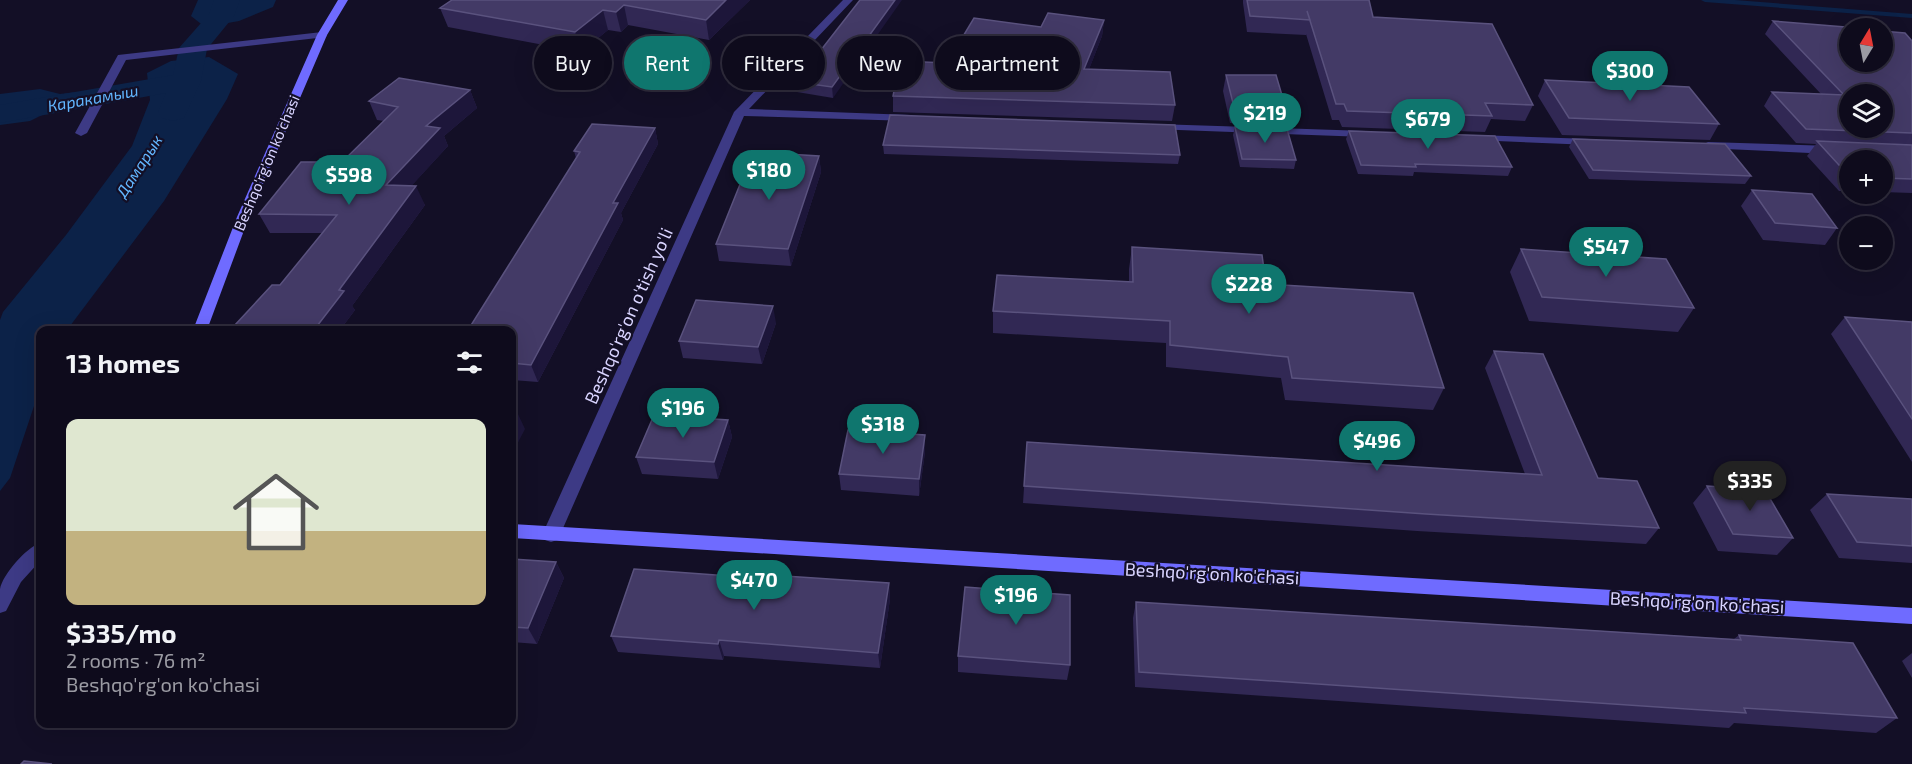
<!DOCTYPE html>
<meta charset="utf-8">
<style>
body{margin:0;font-family:"Exo 2",sans-serif;background:#1c1929;color:#f1f3f6;height:100vh;display:flex;flex-direction:column;font-size:22px;white-space:nowrap}
*{box-sizing:border-box;margin:0}
p{font-size:20px;color:#9b9ba3}
.icon{flex:none;width:33px;height:33px;fill:none;stroke:currentColor;stroke-width:2;stroke-linecap:round;stroke-linejoin:round}
.map{position:relative;flex:1;overflow:hidden}
.sheet{position:absolute;left:36px;top:326px;width:480px;height:402px;display:flex;flex-direction:column;background:#0e0b1c;border-radius:12px;box-shadow:0 6px 24px #0002,0 0 0 2px #2e2b3b}
.sheet>*{flex:none}
.banner{position:absolute;left:534px;top:36px;width:570px;height:54px;display:flex;gap:12px}
.needle{width:39px;rotate:10deg}
.fabs{position:absolute;left:1839px;top:18px;display:grid;gap:12px}
.fabs a{display:grid;place-items:center;width:54px;height:54px;border-radius:50%;background:#0e0b1c;box-shadow:0 6px 24px #0002,0 0 0 2px #2e2b3b;font-size:30px}
.price{position:absolute;translate:-50% -51px;padding:0 14px;border-radius:21px;background:#0f766e;color:#fff;font-size:20px;line-height:39px;filter:drop-shadow(0 2px 3px #0008)}
.price::after{content:'';position:absolute;left:50%;top:36px;width:18px;height:14px;margin-left:-9px;background:inherit;clip-path:polygon(0 0,100% 0,50% 100%)}
.price.active{background:#222;color:#fff}
ul{padding:0;list-style:none}
li{display:grid;align-content:center;gap:12px;height:318px;padding:0 30px}
li+li{border-top:2px solid #2e2b3b}
li span{display:grid;place-items:center;height:186px;border-radius:12px;color:#555}
li>.icon{margin-inline-start:auto}
span .icon{width:108px;height:108px;fill:#fffc;stroke-width:1}
li b{font-size:26px}
h2{display:flex;justify-content:space-between;align-items:center;height:72px;padding:0 30px;font-size:26px}
.chip{padding:0 21px;border-radius:27px;background:#0e0b1c;box-shadow:0 6px 24px #0002,0 0 0 2px #2e2b3b;font-size:21px;line-height:54px}
.chip.active{background:#0f766e;color:#fff}
.map>svg:first-child{display:block}
.water{fill:#0c2248}
.lines{fill:none;stroke-linecap:round;stroke-linejoin:round}
.stream{fill:#0c2248;fill-rule:evenodd}
.canal{fill:#0c2248;fill-rule:evenodd}
.minor{fill:#3d3a85;fill-rule:evenodd}
.secondary{fill:#6f6bff;fill-rule:evenodd}
.wall{fill:#312854}
.shaded-wall{fill:#1d163a}
.building{fill:#433a66;stroke:#5a527e;stroke-width:1.5;fill-rule:evenodd}
.labels{text-anchor:middle;stroke-width:4.5;stroke-linejoin:round;paint-order:stroke}
.far-street-label{font-size:15px;fill:#d9d4ff;stroke:#130f26}
.far-water-label{font-size:16px;font-style:italic;fill:#62b6ff;stroke:#130f26}
.street-label{font-size:18px;fill:#d9d4ff;stroke:#130f26}
</style>
<div class="map">
<svg width="1912" height="764" viewBox="0 0 1912 764">
<rect width="100%" height="100%" fill="#130f26"/>
<!-- water -->
<path class="water" d="M198,0H276L273,7L239,21L205,27L191,16Z
M209,57L238,74L227,99L164,201L67,330H40V388L10,478L0,491V320L3,312L66,235L132,146L150,100L147,73L171,61Z
M40,89L60,94L76,92L60,111L48,112L30,121L0,125V94Z"/>
<g class="lines">
<!-- stream -->
<path class="stream" d="M1701,0H1735L1912,14V18L1705,2Z"/>
<!-- canal -->
<path class="canal" d="M214,0H240L234,16L207,49L201,81L184,118L173,121L162,118L158,112L166,93L0,123V105L173,75L179,48L209,14Z"/>
<!-- minor -->
<path class="minor" d="M843,0H853L749,109L911,115L917,118L911,121L744,116L560,535L557,540L551,542L545,540L542,535L734,112Z
M322,32L327,35L326,37L126,60L87,133L81,136L75,133L118,55Z
M1156,124L1366,131L1372,134L1366,137L1152,129V125Z
M1477,135L1591,139L1597,142L1591,145L1473,140L1471,138Z
M1708,142L1831,146L1837,150L1831,154L1704,148V144Z
M40,543V561L21,582L6,611L0,613C0,605 0,596 0,589C3,574 26,548 40,543Z"/>
<!-- secondary -->
<path class="secondary" d="M338,0H348L327,35L249,217L207,330H193L237,217L317,35Z
M512,524L1912,608V624L512,538Z"/>
</g>
<!-- wall -->
<path class="wall" d="M750,0L709,40L628,25L621,32L608,30L581,52L448,27L440,8Z
M860,0L833,98L797,92L796,82Z
M1243,0H1369L1373,17L1533,105L1525,121L1491,119L1485,132L1342,127L1339,120H1332L1306,34V35L1247,32L1243,3Z
M1104,20L1102,36L1089,69L1175,105L1172,121L893,112V96L947,63L1041,27Z
M1773,21L1912,41V193L1882,192V160H1850V191H1839L1807,156L1816,144L1796,143L1764,106L1772,92L1821,94L1765,34Z
M1226,75L1286,109L1282,125L1230,123L1223,91Z
M1545,80L1719,124L1710,140L1562,135L1538,96Z
M470,90L477,108L444,136L448,146L411,186L425,205L352,306L355,310L340,330H238L235,325L280,285L322,233H270L259,214L342,162L384,121L377,120L369,101Z
M1235,127L1296,160L1294,169L1240,167L1233,135Z
M655,128L658,144L621,213L623,220L538,382L512,380V330L576,158L574,151Z
M1349,131L1512,167L1508,176L1414,172L1413,176L1358,174L1346,139Z
M1573,139L1751,176L1745,184L1589,179L1569,147Z
M883,145L1180,155L1178,164L884,154Z
M819,156L821,172L791,266L719,261L716,244Z
M1752,190L1837,228L1825,245L1763,240L1741,206Z
M1132,247L1266,284L1444,388L1433,410L1285,400L1281,378L1166,367V343L993,333V311L1129,282V269Z
M1521,249L1694,308L1678,332L1529,321L1510,272Z
M1845,317L1912,322V462L1831,334Z
M776,323L762,364L683,358L679,341Z
M1494,351L1598,478L1659,528L1646,544L1417,531L1023,503L1027,442L1525,474L1485,368Z
M728,420L732,437L718,479L642,474L636,457Z
M925,435V452L919,496L841,490L839,474Z
M1707,486L1793,538L1777,555L1718,551L1693,503Z
M1827,494L1912,499V563L1839,558L1810,510Z
M512,559L556,562L564,578L537,644L512,642Z
M784,580L889,583L890,599L880,668L724,656L723,660L618,652L611,636Z
M1136,602L1734,639L1739,635L1897,718L1876,733L1734,723L1729,728L1135,687L1133,618Z
M1912,653V678L1902,661Z
M958,656L1070,665L1067,680L958,672Z"/>
<!-- shaded-wall -->
<path class="shaded-wall" d="M726,0H750L709,40L706,20Z
M895,0H902L833,98L832,87Z
M624,5L628,25L621,32L616,12Z
M603,10L608,30L581,52L575,32Z
M1104,20L1102,36L1083,85L1084,69Z
M470,90L477,108L444,136L448,146L395,204L386,185L426,126Z
M655,128L658,144L621,213L623,220L538,382L531,365L613,203Z
M819,156L821,172L791,266L788,249Z
M416,186L425,205L352,306L355,310L340,330H314L339,290Z
M773,306L776,323L762,364L758,347Z
M517,412L525,429L512,454V422Z
M728,420L732,437L718,479L714,462Z
M925,435V452L919,496V479Z
M556,562L564,578L537,644L528,628Z
M889,583L890,599L880,668L878,653Z
M719,640L724,656L723,660L718,644Z"/>
<!-- building -->
<path class="building" d="M452,0H726L706,20L624,5L616,12L603,10L575,32L440,8Z
M860,0H895L832,87L796,82Z
M1247,0H1369L1373,17L1492,24L1533,105L1485,103L1492,116L1347,111L1344,104H1336L1307,11L1310,20L1250,16Z
M1048,13L1104,20L1084,69L1170,72L1175,105L893,96L900,61L947,63L974,18L1041,27Z
M1773,21L1858,28H1850V62H1882V31L1905,33L1912,41V133L1806,129L1772,92L1844,95ZM1850,94H1882V128H1850Z
M1226,75H1276L1286,109L1234,107Z
M399,78L470,90L426,126L440,128L386,185L416,186L339,290L344,291L314,330H275L276,329L235,325L272,285H280L337,215L259,214L301,162H342L398,107L369,101Z
M1545,80L1689,87L1719,124L1569,118Z
M890,115L1175,125L1180,155L883,145Z
M592,124L655,128L613,203H618L531,365L512,363V330H468L580,152L574,151Z
M1235,127L1287,129L1296,160L1242,159Z
M1349,131L1495,136L1512,167L1415,164L1416,167L1361,165Z
M1573,139L1725,144L1751,176L1593,170Z
M1817,141L1912,145V179L1882,178V160H1850L1849,176Z
M753,152L819,156L788,249L716,244Z
M1752,190L1812,194L1837,228L1775,223Z
M1132,247L1262,255L1266,284L1413,293L1444,388L1292,378L1288,357L1170,345V321L993,311L997,275L1133,282Z
M1521,249L1666,259L1694,308L1542,297Z
M696,300L773,306L758,347L679,341Z
M1845,317L1912,322V419Z
M1494,351L1543,354L1598,478L1637,481L1659,528L1426,514L1024,486L1027,442L1542,475Z
M512,411L517,412L512,422Z
M654,415L728,420L714,462L636,457Z
M848,430L925,435L919,479L839,474Z
M1707,486L1765,490L1793,538L1733,534Z
M1827,494L1912,499V546L1857,542Z
M512,559L556,562L528,628L512,627Z
M634,569L784,580L785,576L889,583L878,653L719,640L718,644L611,636Z
M965,587L1070,595V665L958,656Z
M1136,602L1741,640L1739,635L1853,643L1897,718L1744,708L1746,713L1139,672Z
M24,761L52,764H21Z"/>
<g class="labels">
<!-- far-street labels -->
<g class="far-street-label">
<text transform="translate(267 163) rotate(-67)" y="5">Beshqo'rg'on ko'chasi</text>
</g>
<!-- far-water labels -->
<g class="far-water-label">
<text transform="translate(93 98) rotate(-10)" y="6">Каракамыш</text>
<text transform="translate(139 166) rotate(-57)" y="6">Дамарык</text>
</g>
<!-- street labels -->
<g class="street-label">
<text transform="translate(629 316) rotate(-66)" y="6">Beshqo'rg'on o'tish yo'li</text>
<text transform="translate(1212 574) rotate(3)" y="6">Beshqo'rg'on ko'chasi</text>
<text transform="translate(1697 603) rotate(3)" y="6">Beshqo'rg'on ko'chasi</text>
</g>
</g>
</svg>
<div class="fabs">
<a><svg class="needle" viewBox="-14 -14 28 28"><path d="M0-13l5 13h-10z" fill="#e53935"/><path d="M0 13l5-13h-10z" fill="#9b9ba3"/></svg></a>
<a><svg class="icon" aria-label="layers" viewBox="0 0 24 24"><path d="M12 4l9 5-9 5-9-5zM3 14l9 5 9-5"/></svg></a>
<a>+</a>
<a>−</a>
</div>
<b class="price" style="left:1630px;top:102px">$300</b>
<b class="price" style="left:1265px;top:144px">$219</b>
<b class="price" style="left:1428px;top:150px">$679</b>
<b class="price" style="left:769px;top:201px">$180</b>
<b class="price" style="left:349px;top:206px">$598</b>
<b class="price" style="left:1606px;top:278px">$547</b>
<b class="price" style="left:1249px;top:315px">$228</b>
<b class="price" style="left:683px;top:439px">$196</b>
<b class="price" style="left:883px;top:455px">$318</b>
<b class="price" style="left:1377px;top:472px">$496</b>
<b class="price active" style="left:1750px;top:512px">$335</b>
<b class="price" style="left:754px;top:611px">$470</b>
<b class="price" style="left:1016px;top:626px">$196</b>
<div class="banner">
<a class="chip">Buy</a>
<a class="chip active">Rent</a>
<a class="chip">Filters</a>
<a class="chip">New</a>
<a class="chip">Apartment</a>
</div>
<section class="sheet">
<h2>13 homes<svg class="icon" aria-label="filters" viewBox="0 0 24 24"><path d="M4 7h16M4 17h16"/><circle cx="9" cy="7" r="2"/><circle cx="15" cy="17" r="2"/></svg></h2>
<ul>
<li><span style="background:linear-gradient(#dfe7d0 60%,#c2b280 0)"><svg class="icon" aria-label="home" viewBox="0 0 24 24"><path d="M3 11l9-7 9 7M6 9v11h12V9"/></svg></span><div><b>$335/mo</b><p>2 rooms · 76 m²</p><p>Beshqo'rg'on ko'chasi</p></div></li>
</ul>
</section>
</div>
